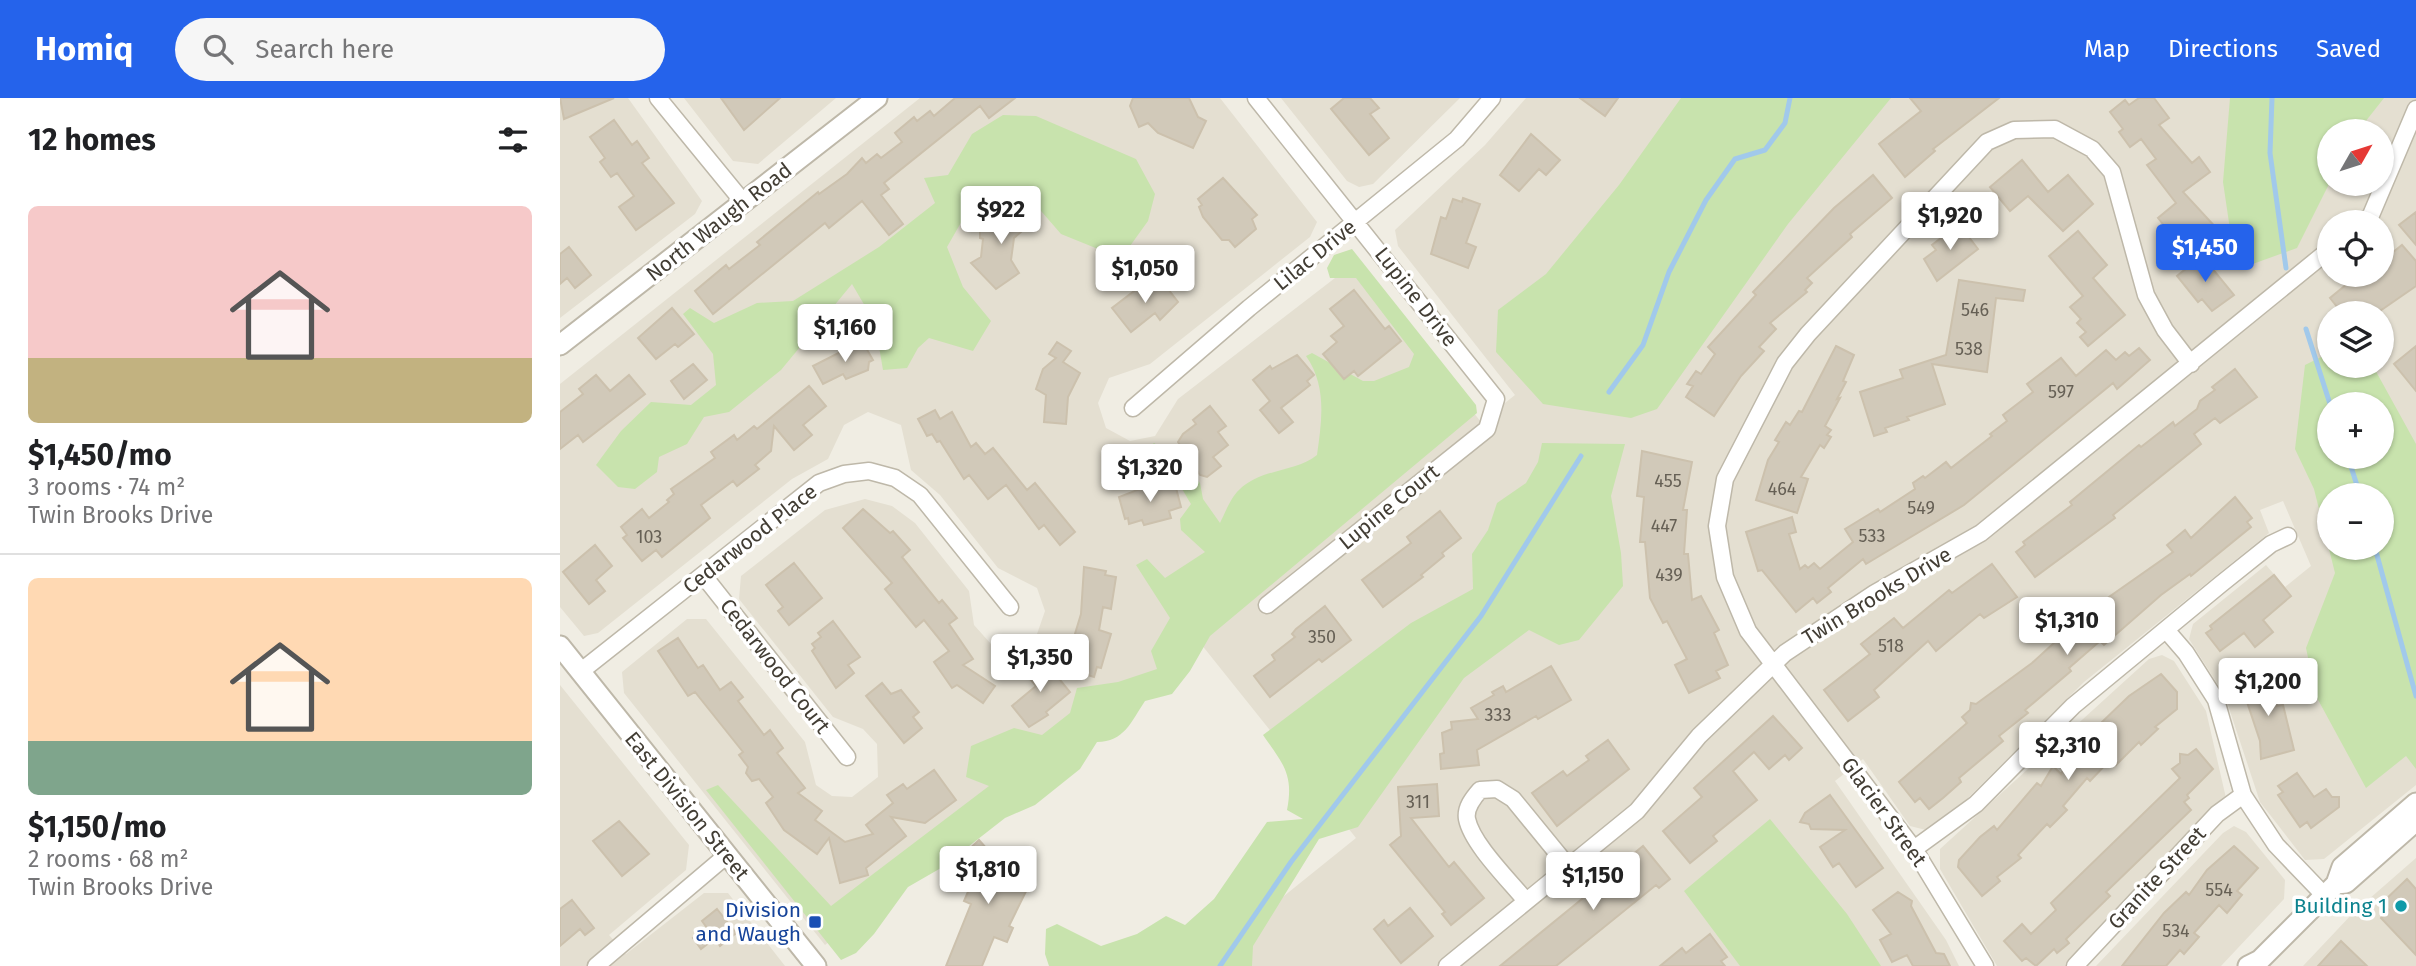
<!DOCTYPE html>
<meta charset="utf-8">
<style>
body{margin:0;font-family:"Fira Sans",sans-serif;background:#f6f6f6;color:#202124;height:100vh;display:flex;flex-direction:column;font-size:26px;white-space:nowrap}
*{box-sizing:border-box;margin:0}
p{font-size:23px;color:#757577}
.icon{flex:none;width:38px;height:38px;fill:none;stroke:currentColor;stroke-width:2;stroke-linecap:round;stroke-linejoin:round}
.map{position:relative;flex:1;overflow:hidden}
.side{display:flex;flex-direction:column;background:#fff;width:560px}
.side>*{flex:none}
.needle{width:46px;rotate:51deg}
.controls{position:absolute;left:1757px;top:21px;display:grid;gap:14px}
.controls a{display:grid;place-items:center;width:77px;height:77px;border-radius:50%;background:#fff;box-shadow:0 2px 5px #0004;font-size:35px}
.price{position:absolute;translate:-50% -60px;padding:0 16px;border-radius:7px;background:#fff;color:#222;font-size:23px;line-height:46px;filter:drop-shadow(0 2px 4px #0008)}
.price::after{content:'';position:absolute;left:50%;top:42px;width:21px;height:16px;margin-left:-10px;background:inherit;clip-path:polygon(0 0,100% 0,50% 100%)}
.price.selected{background:#2563eb;color:#fff}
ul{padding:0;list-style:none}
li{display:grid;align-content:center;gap:14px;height:371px;padding:0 28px}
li+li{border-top:2px solid #e0e0e0}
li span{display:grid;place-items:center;height:217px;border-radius:10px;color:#555}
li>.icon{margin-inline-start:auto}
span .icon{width:126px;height:126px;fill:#fffc;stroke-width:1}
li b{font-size:30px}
h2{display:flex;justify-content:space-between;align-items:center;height:84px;padding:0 28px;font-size:30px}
header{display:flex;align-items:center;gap:42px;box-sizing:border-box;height:98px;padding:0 35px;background:#2563eb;color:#fff}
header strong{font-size:33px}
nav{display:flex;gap:38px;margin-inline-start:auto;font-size:24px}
.search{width:490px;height:63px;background:#f6f6f6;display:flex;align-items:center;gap:18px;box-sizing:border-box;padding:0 24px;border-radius:38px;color:#757577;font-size:26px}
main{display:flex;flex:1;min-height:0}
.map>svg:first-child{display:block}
.residential{fill:#e4dfd1;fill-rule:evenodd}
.green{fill:#c8e3ad;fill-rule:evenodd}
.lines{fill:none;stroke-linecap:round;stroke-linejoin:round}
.stream{stroke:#a1c9eb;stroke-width:5}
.building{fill:#d1c9b9;stroke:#ccc1ad;stroke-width:2}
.minor-casing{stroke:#beb8a9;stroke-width:19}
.tertiary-casing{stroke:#beb8a9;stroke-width:23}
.minor{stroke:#fff;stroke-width:16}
.tertiary{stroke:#fff;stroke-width:19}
.culture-dot{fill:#0f9aa8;stroke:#fff;stroke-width:2.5}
.transit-dot{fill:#1a4fb4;stroke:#fff;stroke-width:2.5}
.labels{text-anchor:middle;stroke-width:7;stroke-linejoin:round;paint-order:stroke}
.number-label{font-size:18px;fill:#666055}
.street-label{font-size:21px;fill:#423d34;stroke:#fff}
.culture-label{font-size:21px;fill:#0d838f;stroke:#fff;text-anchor:end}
.transit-label{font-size:21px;fill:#164399;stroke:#fff;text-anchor:end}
</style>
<header>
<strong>Homiq</strong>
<div class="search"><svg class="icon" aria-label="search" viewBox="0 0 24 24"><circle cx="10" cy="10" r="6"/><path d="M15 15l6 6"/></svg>Search here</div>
<nav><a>Map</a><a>Directions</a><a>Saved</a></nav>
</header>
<main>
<section class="side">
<h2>12 homes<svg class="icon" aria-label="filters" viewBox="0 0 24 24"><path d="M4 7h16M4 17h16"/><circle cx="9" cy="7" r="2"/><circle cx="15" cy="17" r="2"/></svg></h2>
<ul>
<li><span style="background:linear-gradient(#f6c9c9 70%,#c2b280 0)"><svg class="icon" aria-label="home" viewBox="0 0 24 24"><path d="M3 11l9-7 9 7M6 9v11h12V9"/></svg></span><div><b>$1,450/mo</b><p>3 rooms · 74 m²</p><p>Twin Brooks Drive</p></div></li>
<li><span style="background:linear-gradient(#ffd9b3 75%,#7fa58c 0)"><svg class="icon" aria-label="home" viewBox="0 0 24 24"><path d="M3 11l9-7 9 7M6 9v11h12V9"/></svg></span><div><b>$1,150/mo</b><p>2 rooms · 68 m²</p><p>Twin Brooks Drive</p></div></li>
</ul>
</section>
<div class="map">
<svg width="1856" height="868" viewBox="0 0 1856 868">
<rect width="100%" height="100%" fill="#f0ede3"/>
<!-- residential -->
<path class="residential" d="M0,0H68L142,103L135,116L0,220Z
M124,0H276L198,66L173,63Z
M360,0H660L757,124L750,139L590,266L549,280L538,305L546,330L570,343L595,338L618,301L788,170L803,176L921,324L955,297L838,148L835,132L925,47L966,0H1856V687L1764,761L1745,762L1700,704L1665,598L1629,541L1633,526L1706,467L1725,489L1751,468L1723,403L1700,412L1709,435L1524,584L1406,702L1366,732L1350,728L1303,661L1275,683L1386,842L1399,868H637L796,740L641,546L265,847L64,595L62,574L127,521H146L245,644L256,687L272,698L292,699L318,679L317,646L303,631L273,619L179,501L181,478L265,412L305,401L332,408L355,425L409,493L414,527L431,546L456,549L477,536L485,513L477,490L438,470L380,397L351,372L341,327L308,314L284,327L268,361L232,381L38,535L24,538L0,509V286ZM1769,33H1822V86H1769ZM1769,124H1822V177H1769ZM1769,215H1822V268H1769ZM1769,306H1822V359H1769ZM1769,397H1822V450H1769Z
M721,0H900L813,86L799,89L787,83Z
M1602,557L1614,563L1646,613L1666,700L1507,868H1437L1380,771V751L1589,561Z
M0,587L129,747L126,772L49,837L66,856L144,795H168L225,868H0Z
M1674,728L1686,734L1725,782L1724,801L1661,868H1536L1663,735Z
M1856,760V868H1743L1793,815Z"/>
<!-- green -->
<path class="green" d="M1121,0H1331L1228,126L1097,311L1071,320L983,306L936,254L938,212L986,176L1059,87Z
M1670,0H1824L1798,33H1769V86L1737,150L1676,172L1663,84Z
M443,17L476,18L576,61L595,96L588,123L570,148L543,153L501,136L475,106L403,121L387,149L403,189L431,223L413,253L369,240L358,250L347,270L323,272L315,225L292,186L221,272L169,314L144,319L127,346L99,359L97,374L75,391L58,389L36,367L61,333L91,304L131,307L156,287L153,256L123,216L130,210L154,225L197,205L233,203L319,149L375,105L364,80L388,77L412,36Z
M792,151L916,307L917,315L650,538L630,573L612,596L585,603C571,624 564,644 537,644L520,671L475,707L445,720L381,770L348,789L314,836L296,855L281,862L146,692L158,687L271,808L429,688L406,679L411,648L454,630L482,637L510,615L517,590L558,584L597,571L591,553L610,520L576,467L587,461L605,480L645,454L621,432L620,421L631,406C618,384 607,363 581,356L594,345L617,360L640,385L643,401L660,425C665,415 671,399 679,392C701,370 734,375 757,357C762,322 767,288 746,258L752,255L803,283H814L849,269L854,256L796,180H770L767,170L774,157Z
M1769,255V268H1813L1856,346V671L1846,658L1806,690L1756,598L1746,550L1775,475L1754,391L1735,351L1745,267ZM1822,306V359H1769V306ZM1822,397V450H1769V397Z
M982,345L1065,346L1051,398L1061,455L1063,488L1019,542L999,547L969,532L904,580L798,729L759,741L693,848L692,868H489L485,856L486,831L497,826L541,848L577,836L606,818L625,827L654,801L707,724L743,721L727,712C734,676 723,666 703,637L851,525L913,491L912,456L928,432L937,405L966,385L978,364Z
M1210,721L1287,816L1321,868H1180L1124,793Z"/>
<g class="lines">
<!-- stream -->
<path class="stream" d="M1712,0L1710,55L1726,170
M1746,231L1770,306
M1049,294L1083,247L1109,174L1146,102L1175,61L1205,52L1225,25L1230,0
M1788,359L1800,397
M1815,450L1856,598
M660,868L731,764L921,518L1021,358"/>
</g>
<!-- building -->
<path class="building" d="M0,0H54L4,21Z
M161,0H220L184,32Z
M395,0H455L429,20L420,8L324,85L329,91L321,97L343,126L329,137L302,103L269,130L265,125L153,216L135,193L166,167L169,171L200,147L197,144L258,94L259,96L287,76L302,60L306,65L317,56L321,60L342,44L335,35L354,19L357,23L370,13L374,18Z
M573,0H629L638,19L646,23L633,50L598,35L588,25L579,29L570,8Z
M784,0H810L819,10L810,16L829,40L809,57L771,11Z
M1020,0H1058L1045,18Z
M1350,0H1439L1373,51L1375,53L1345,79L1319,46L1361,13Z
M1579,0H1594L1609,20L1599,27L1632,65L1639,59L1650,74L1623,94L1659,133L1629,157L1618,143L1611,148L1600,135L1606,130L1598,120L1616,105L1587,67L1596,61L1581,41L1570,49L1559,34L1563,31L1550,14L1565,2L1569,7Z
M54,22L72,47L77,43L89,60L82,65L114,105L76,132L59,109L74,98L57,75L51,79L40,64L45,60L30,39Z
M971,36L1000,62L986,77L979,71L959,93L940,77Z
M1462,62L1488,94L1508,77L1533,106L1503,133L1468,98L1450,113L1430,89Z
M1313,77L1332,100L1290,136L1292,139L1247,180L1252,185L1245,192L1247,194L1210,225L1216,231L1199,249L1204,253L1181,278L1154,318L1126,299L1133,288L1127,286L1136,273L1141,276L1155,256L1148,249L1196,197L1193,194L1274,110Z
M663,80L697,117L692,121L696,131L675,149L669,142H662L643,119L639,109L642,107L638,101Z
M903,100L920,106L906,145L916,149L908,170L871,156L881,119L886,121L893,101L902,104Z
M459,104L475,122L454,140L451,162L459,175L436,191L411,165L421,159L423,141L420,140V129H425L426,122H439Z
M1856,114V147L1839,127Z
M1399,126L1418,151L1377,183L1364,161L1376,152L1372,147Z
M1518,133L1547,167L1533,180L1565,217L1528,248L1520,239L1526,234L1517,225L1521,221L1510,209L1523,198L1489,158Z
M1842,147L1856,163V188L1817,215H1782L1770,200L1798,177H1822V163Z
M9,149L31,177L15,190L7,180L0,186V156Z
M1642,158L1674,197L1652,213L1642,201L1638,204L1617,178Z
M590,181L598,191L604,186L618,204L600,222L595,215L571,234L552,210Z
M1399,182L1465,192L1463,203L1436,200L1427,274L1372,266L1385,306L1347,319L1349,322L1325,330L1327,334L1314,338L1300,294L1343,280L1340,272L1386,257Z
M794,192L825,231L829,228L841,243L798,278L794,273L784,281L763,256L777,244L771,238L784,228L770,211Z
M112,210L134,236L118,249L115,246L96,261L78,240Z
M302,243L313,262L309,264L308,272L286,281L283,276L263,286L253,268Z
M497,244L511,253L503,264L520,275L508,299L506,326L484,324L486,297L476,291L483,271L496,260L489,256Z
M1276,248L1294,257L1283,283L1286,284L1277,301L1280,300L1265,328L1271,332L1267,337L1271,339L1264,350L1260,347L1241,379L1248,381L1237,415L1196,402L1208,362L1219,344L1215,342L1226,324L1230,327L1239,313L1242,314Z
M1856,248V293L1834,266Z
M1579,250L1590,262L1557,291L1553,285L1404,407L1306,466L1303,461L1268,490L1271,494L1257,505L1253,500L1236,514L1202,472L1198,473L1186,434L1232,419L1236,434L1229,436L1240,471L1245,467L1248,470L1254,465L1260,471L1293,444L1285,431L1318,411L1320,414L1355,391L1353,385L1363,378L1365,380L1386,364L1391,370L1432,338L1430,336L1447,323L1443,317L1473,294L1467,286L1501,260L1516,278L1546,252L1556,262L1565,254L1569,258Z
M737,257L754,277L747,283L750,287L721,310L733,324L719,335L700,312L710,303L693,282L710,268L712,271Z
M133,266L147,282L124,301L111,283Z
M1675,271L1697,299L1660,325L1655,320L1634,336L1641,346L1553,417L1555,420L1475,479L1456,454L1465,447L1463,444L1512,407L1510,404L1579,347L1581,349L1613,324L1615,328L1637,311L1640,303L1655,292L1652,289Z
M36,277L50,293L69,277L85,296L23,344L18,337L0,351V314L23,296L19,291Z
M249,288L266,308L243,327L252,337L234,352L214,328L211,353L195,367L199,371L177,388L173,383L141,407L150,420L102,459L96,452L82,463L63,440L67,437L61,429L82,411L89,420L109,404L107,402L114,396L111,391L155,360L151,354L174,337L177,342L194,328L197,331Z
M650,308L666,328L658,334L668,347L653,359L661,368L647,379L640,377L618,344L623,336L636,326L633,322Z
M375,312L380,321L392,314L411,349L416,345L425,356L433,350L467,392L475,385L515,434L500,447L484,427L479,431L446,387L428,401L409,377L404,381L380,343L377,344L372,336L367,338L358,321Z
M1082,353L1132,364L1123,412H1127L1124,456H1128L1132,502L1141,498L1159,532L1154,535L1168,567L1156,573L1160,580L1129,595L1115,567L1127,561L1107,523L1103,525L1090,500L1085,444H1080L1084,399L1077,398Z
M615,386L621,409L609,413L611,420L584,427L582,422L569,426L568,420L565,421L559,399L590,387L591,392Z
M1675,399L1692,420L1687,424L1691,429L1631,478L1630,476L1601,497L1544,547L1540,543L1509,570L1511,573L1465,612L1468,615L1439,638L1443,643L1399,680L1401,684L1383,700L1369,711L1360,700L1355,704L1339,684L1407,625L1402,619L1410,612L1411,605L1416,606L1472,565L1495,544L1489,536L1507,521L1517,532L1543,511L1539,506L1613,454L1607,447L1625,432L1631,440Z
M303,411L330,435L333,433L350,452L342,459L379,505L382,502L397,520L389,526L413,561L403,567L435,588L423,605L397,587L392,590L374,564L389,553L364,522L356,529L325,491L332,485L283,430Z
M880,413L901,440L882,455L884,458L861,477L863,479L823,509L802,482L851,445L847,439Z
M35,447L52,468L36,482L45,493L29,506L3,474Z
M234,465L262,500L229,527L218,513L223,509L206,487Z
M1432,466L1457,499L1424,520L1420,516L1376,553L1368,543L1314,592L1319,599L1288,623L1264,592L1310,556L1301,546L1334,520L1343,530L1389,492L1392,495Z
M524,469L546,473L545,477L556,479L551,511L543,509L539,532L551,536L541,570L537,569L534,579L512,572L518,553L514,551L517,540L514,539L521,516Z
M1714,477L1731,498L1703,522L1713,534L1695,549L1684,535L1660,553L1646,535L1652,531L1650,528Z
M765,508L791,542L762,564L759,561L710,599L694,578L715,562L712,557L735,539L732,536L736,531Z
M273,523L300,559L288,567L294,575L276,590L252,553L255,550L252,546L261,539L258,535Z
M118,540L138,570L143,567L160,592L171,584L183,599L178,603L204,637L210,632L223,650L217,655L245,690L238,695L262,713L255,722L285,744L313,736L306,727L333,705L327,697L343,686L347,691L374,672L396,702L365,725L331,719L346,738L306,770L308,777L280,785L269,740L257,756L224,732L206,705L213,699L199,681L192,683L186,675L188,669L179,657L183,654L135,594L128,598L98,553Z
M482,560L510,594L486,614L488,617L469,629L452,608L476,588L464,574Z
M991,568L1011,602L978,621L976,618L917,652L919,667L881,671L880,656L884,655L882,635L892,631L891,624L918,621L911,610L934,597L932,594L943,588L946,594Z
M1601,576L1617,594V611L1595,629L1598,631L1581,647L1579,644L1556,667L1551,661L1530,683L1527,680L1503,708L1507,712L1490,729L1487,726L1458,757L1461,760L1437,779L1440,783L1422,798L1398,769L1399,762L1420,739L1434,728L1437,732L1477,685L1481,688L1493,668L1501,676L1517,648L1569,598Z
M1709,578L1717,608L1723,607L1734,652L1701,661L1700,643L1683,592L1688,591L1686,584Z
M322,585L331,596L341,592L359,614L353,619L362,630L344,645L306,598Z
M1213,618L1242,650L1229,662L1225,657L1209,671L1194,654L1173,673L1197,702L1153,738L1157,743L1130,765L1103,733L1142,699L1134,690Z
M1048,642L1069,671L997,728L972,695L1003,673L1007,678L1029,662L1026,658Z
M1636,651L1653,671L1627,697L1629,700L1624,704L1631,712L1546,794L1550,798L1506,841L1509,845L1497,855L1494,851L1476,868L1466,860L1462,863L1444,843L1462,826L1471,836L1496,812L1491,805L1620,680L1612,671L1620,665V656L1628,657Z
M1737,675L1754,699L1766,691L1772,699H1779V709L1751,730L1747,724L1740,729L1718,697L1723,694L1718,688Z
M877,686L879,718L851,720L889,769L894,764L924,800L891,827L882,816L885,814L830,747L841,738L838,689Z
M1270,697L1323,770L1296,789L1279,765L1273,769L1260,749L1285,732L1251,731L1249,726L1240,724L1245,715Z
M59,723L89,756L62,778L33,743Z
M419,742L434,759L474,777L449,828L453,830L447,844L434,839L422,868H386L411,806L404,803L417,773L403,757Z
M1083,748L1110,781L1099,790L1096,787L996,868H940L1055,774L1054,772Z
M1674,748L1698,770L1677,793L1682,797L1667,815L1659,807L1634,835L1639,839L1624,856L1620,852L1606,868H1562L1604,815L1626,794L1629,797L1647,772Z
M1847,781L1856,791V857L1821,820L1829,812L1822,805Z
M1338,794L1352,803L1351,808L1376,855L1384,856L1390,868H1353L1347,857L1332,864L1320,842L1331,836L1313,812Z
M12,802L34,830L25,837L20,831L0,848V811Z
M850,810L873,838L841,865L814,831L824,822L828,828Z
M157,811L176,835L160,848L155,840L141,851L133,840L147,830L142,823Z
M1150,836L1167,859L1161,863L1165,868H1100L1122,850L1126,855Z
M1781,843L1807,868H1758Z"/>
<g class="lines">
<defs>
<path id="minor" d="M98,0L184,105
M696,0L936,301L927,331L707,507
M1803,124L1811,117L1856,11
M573,310L689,210L897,41L932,0
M143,477L287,659
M1607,533L1626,555L1656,602L1683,697L1716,747L1764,797
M20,574L259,385L284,376L309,373L335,380L360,397L450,509
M1354,751L1416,706L1513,608L1661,486L1711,446L1728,438
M966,803C949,782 912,746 907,721C905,710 913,700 920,692L937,691L953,701L1007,767
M36,868L167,757
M887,868L1077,713L1139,638L1225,555L1315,495L1421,435L1769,152
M1425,868L1354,751L1188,533L1165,479L1157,428L1165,381L1225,265L1248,236L1427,44L1454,32L1495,31L1532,51L1552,74L1586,197L1605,232L1631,266
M1515,868L1657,716L1683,697"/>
<path id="tertiary" d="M0,247L317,0
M0,548L256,868
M1776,786L1786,785L1856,723
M1688,868L1700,862L1776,786L1782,769L1856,705"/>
</defs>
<!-- minor casing -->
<use href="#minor" class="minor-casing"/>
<!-- tertiary casing -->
<use href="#tertiary" class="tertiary-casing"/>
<!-- minor -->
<use href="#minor" class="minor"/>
<!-- tertiary -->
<use href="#tertiary" class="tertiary"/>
</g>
<!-- markers -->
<circle class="culture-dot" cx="1841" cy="808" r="7"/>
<rect class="transit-dot" x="248" y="817" width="14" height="14" rx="3.5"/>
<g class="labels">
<!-- number labels -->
<g class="number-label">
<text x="1415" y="218">546</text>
<text x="1409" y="257">538</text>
<text x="1501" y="300">597</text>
<text x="1108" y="389">455</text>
<text x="1222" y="397">464</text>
<text x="1361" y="416">549</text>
<text x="1104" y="434">447</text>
<text x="1312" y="444">533</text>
<text x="89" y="445">103</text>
<text x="1109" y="483">439</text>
<text x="762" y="545">350</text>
<text x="1331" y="554">518</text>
<text x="938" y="623">333</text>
<text x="858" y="710">311</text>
<text x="1659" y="798">554</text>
<text x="1616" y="839">534</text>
</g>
<!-- street labels -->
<g class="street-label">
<text transform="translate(159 124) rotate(-38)" y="7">North Waugh Road</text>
<text transform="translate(755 157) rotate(-39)" y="7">Lilac Drive</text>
<text transform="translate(856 199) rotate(52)" y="7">Lupine Drive</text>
<text transform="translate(829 409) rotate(-39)" y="7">Lupine Court</text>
<text transform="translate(190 441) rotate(-38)" y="7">Cedarwood Place</text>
<text transform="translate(1317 498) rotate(-31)" y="7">Twin Brooks Drive</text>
<text transform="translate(215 568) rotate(52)" y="7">Cedarwood Court</text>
<text transform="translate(127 708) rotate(51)" y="7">East Division Street</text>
<text transform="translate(1324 714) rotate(54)" y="7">Glacier Street</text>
<text transform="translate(1597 780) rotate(-47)" y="7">Granite Street</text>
</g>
<!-- culture labels -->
<g class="culture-label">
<text x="1827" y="815">Building 1</text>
</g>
<!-- transit labels -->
<g class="transit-label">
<text x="241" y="819">Division<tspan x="241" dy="24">and Waugh</tspan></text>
</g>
</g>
</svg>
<div class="controls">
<a><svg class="needle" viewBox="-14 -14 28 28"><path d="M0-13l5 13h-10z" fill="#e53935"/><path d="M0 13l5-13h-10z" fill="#757577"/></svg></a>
<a><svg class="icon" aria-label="locate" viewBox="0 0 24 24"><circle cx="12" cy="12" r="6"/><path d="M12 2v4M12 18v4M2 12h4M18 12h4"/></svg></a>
<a><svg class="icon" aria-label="layers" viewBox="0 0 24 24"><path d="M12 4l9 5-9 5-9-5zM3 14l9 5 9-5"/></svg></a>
<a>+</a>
<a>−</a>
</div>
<b class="price" style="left:441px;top:148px">$922</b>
<b class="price" style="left:1390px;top:154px">$1,920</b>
<b class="price selected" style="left:1645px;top:186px">$1,450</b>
<b class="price" style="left:585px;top:207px">$1,050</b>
<b class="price" style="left:285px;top:266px">$1,160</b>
<b class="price" style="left:590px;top:406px">$1,320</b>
<b class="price" style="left:1507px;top:559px">$1,310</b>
<b class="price" style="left:480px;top:596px">$1,350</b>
<b class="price" style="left:1708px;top:620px">$1,200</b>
<b class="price" style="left:1508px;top:684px">$2,310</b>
<b class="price" style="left:428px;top:808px">$1,810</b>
<b class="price" style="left:1033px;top:814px">$1,150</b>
</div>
</main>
